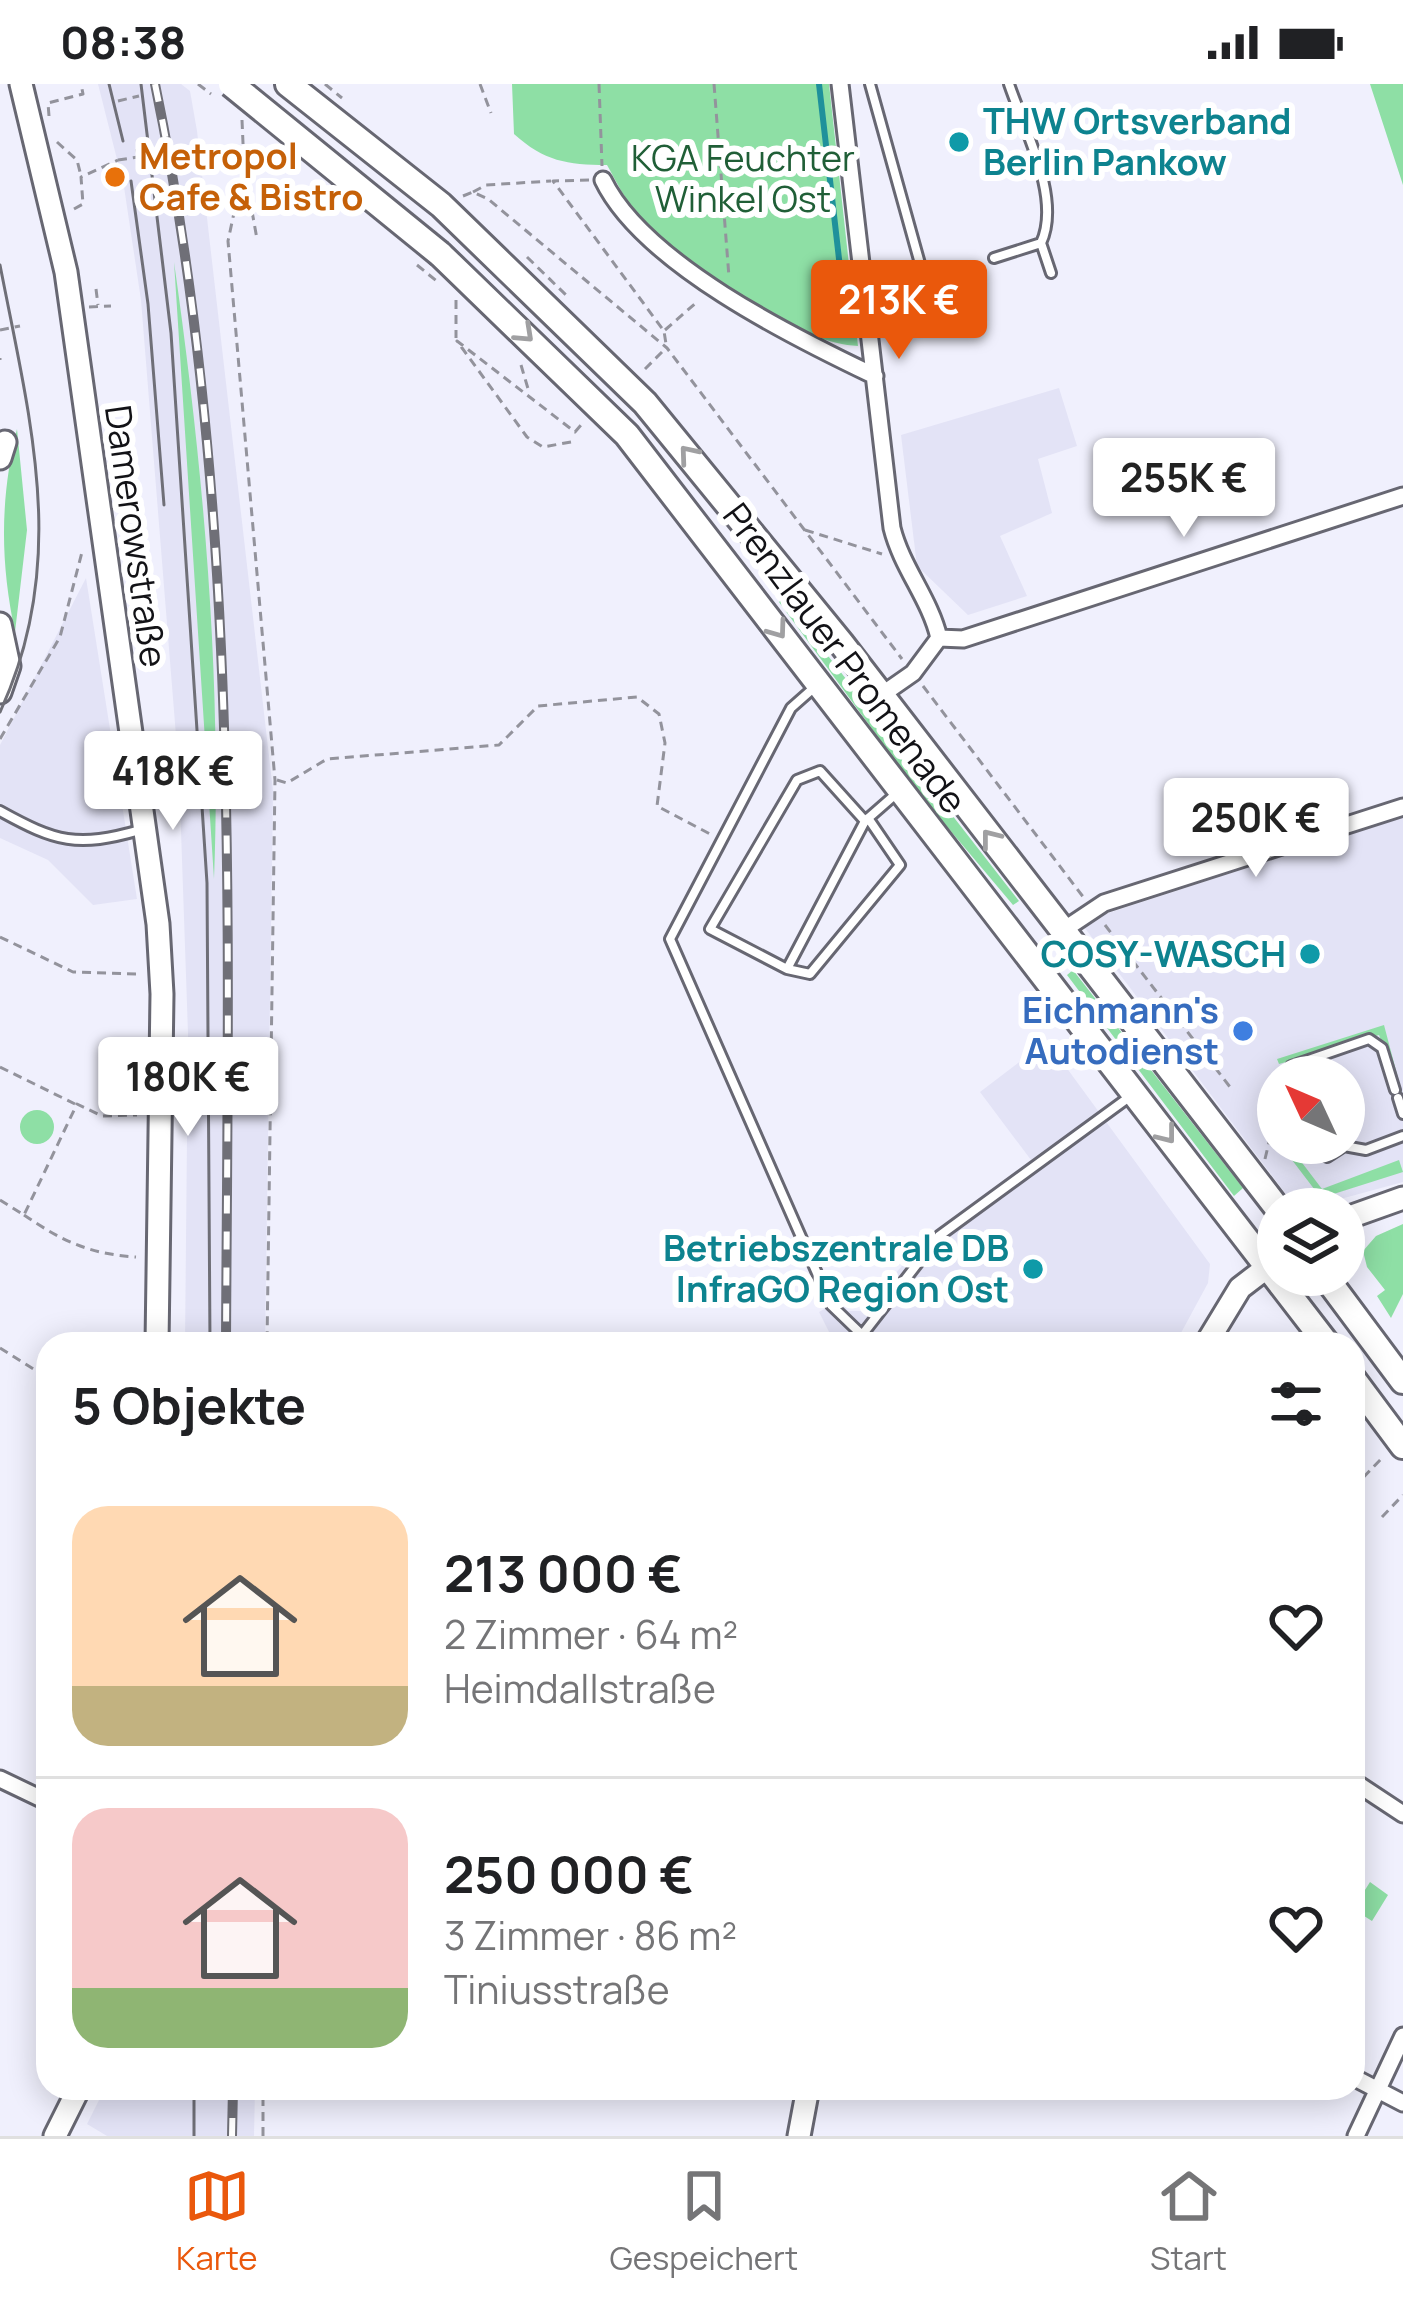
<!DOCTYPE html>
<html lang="de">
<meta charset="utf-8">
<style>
body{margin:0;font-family:Manrope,sans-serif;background:#f6f6f6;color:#202124;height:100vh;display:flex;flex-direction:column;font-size:45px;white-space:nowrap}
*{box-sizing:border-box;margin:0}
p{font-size:39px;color:#757577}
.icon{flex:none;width:66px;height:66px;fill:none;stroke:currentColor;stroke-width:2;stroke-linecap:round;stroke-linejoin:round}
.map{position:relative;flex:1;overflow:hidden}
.panel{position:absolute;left:36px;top:1248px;width:1329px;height:768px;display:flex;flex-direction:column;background:#fff;border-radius:36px;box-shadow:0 6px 30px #0003}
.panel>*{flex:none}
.needle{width:78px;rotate:314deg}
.controls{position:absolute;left:1257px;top:972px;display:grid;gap:24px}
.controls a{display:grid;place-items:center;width:108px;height:108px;border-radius:50%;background:#fff;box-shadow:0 6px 30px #0003;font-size:60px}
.price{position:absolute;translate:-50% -102px;padding:0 27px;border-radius:12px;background:#fff;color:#222;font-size:39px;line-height:78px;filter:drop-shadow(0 3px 6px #0008)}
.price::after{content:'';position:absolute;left:50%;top:72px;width:36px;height:27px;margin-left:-18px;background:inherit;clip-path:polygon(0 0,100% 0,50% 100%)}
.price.on{background:#ea580c;color:#fff}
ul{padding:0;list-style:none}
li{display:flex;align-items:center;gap:36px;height:300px;padding:0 36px}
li+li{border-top:3px solid #e0e0e0}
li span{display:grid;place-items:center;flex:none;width:336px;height:240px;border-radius:36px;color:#555}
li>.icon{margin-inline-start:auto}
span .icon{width:144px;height:144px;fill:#fffc;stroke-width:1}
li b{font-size:51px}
h2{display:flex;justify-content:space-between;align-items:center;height:144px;padding:0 36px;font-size:51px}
.status{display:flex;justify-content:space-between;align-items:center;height:84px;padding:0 60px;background:#fff;direction:ltr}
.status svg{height:33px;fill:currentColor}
.dock{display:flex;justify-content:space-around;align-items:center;height:168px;border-top:3px solid #e0e0e0;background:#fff;font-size:33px;color:#757577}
.dock a{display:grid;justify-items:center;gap:6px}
.dock .on{color:#ea580c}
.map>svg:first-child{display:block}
.built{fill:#e3e3f6;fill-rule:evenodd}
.green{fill:#8edfa5}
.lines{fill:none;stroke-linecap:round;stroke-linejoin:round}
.stream{stroke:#1f919b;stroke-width:6}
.lane-casing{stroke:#676772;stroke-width:14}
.street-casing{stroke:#676772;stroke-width:21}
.secondary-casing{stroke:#676772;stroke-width:27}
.primary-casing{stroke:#676772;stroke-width:30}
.path{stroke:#93939c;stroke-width:3;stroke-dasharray:9 6;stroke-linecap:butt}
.lane{stroke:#fff;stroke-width:8}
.street{stroke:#fff;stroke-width:15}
.secondary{stroke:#fff;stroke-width:21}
.primary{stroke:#fff;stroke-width:24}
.tram{stroke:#6f6f77;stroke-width:3}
.rail-casing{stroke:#6f6f77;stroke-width:10}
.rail{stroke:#fff;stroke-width:6;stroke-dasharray:18;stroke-linecap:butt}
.primary-bridge-casing{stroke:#676772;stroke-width:30;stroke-linecap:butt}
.path-bridge{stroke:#93939c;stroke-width:3;stroke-dasharray:9 6;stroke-linecap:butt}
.primary-bridge{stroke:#fff;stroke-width:24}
.oneway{stroke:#a0a0a2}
.culture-dot{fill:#0f9aa8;stroke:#fff;stroke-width:4.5}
.food-dot{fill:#e8710a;stroke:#fff;stroke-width:4.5}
.shop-dot{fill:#3f7fe0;stroke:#fff;stroke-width:4.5}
.labels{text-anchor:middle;stroke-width:12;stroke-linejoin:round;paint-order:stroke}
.culture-label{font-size:36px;font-weight:bold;fill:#0d838f;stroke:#fff;text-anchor:end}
.food-label{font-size:36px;font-weight:bold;fill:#c56008;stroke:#fff;text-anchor:start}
.park-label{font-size:36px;fill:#205f37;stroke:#fff}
.street-label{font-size:36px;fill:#121216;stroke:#fff}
.shop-label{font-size:36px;font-weight:bold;fill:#366cbe;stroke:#fff;text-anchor:end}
</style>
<div class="status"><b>08:38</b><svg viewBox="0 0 49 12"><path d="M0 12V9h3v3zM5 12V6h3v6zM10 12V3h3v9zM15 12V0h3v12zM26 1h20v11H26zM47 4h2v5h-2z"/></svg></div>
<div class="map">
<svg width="1403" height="2052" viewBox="0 0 1403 2052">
<rect width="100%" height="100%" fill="#f0f0fd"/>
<!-- built -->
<path class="built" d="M98,0H181L190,7L197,47L273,707L265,1260H185L188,950L179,689L141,216L124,103Z
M1059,304L1077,362L1038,375L1052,429L1000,452L1027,512L968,531L917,482L901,351Z
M86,494L137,815L93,821L48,776L0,754V661Z
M1403,733V1098L1311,1123L1286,1110L1084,843L1087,836ZM1278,993H1344V1059H1278Z
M1047,957L1210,1180L1208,1199L1175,1260H835L819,1228L840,1216L848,1227H863L920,1161L1031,1076L980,1008Z
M105,2004H255L254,2052H107L87,2040Z"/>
<!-- green -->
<path class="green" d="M512,0H829L858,262C791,259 683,178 637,129C625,116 616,97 607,81C567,81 544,77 514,50Z
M1370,0H1403V101Z
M174,178C203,382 222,589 214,795Z
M17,345L27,446L15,548C0,477 0,415 17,345Z
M783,514L1019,817L1013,821L922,713L779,518Z
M1073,886L1243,1104L1234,1112L1067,891Z
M1384,941L1403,1013L1379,951L1279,980L1277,975Z
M20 1043a17 17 0 1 1 34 0a17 17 0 1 1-34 0Z
M1279,1059H1287L1322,1105L1399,1076L1403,1088L1321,1114Z
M1403,1140V1210L1391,1234L1377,1212L1385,1206L1367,1183L1363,1167L1376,1152Z
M1370,1798L1388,1811L1372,1837L1353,1825Z"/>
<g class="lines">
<!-- stream -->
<path class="stream" d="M819,0L846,236"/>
<defs>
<path id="lane" d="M870,0L924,194
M1009,0C1024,45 1062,114 1041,159
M994,174L1041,159L1051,189
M817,601L791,624L670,855L831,1221L860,1249
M0,727C56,758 77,764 140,746
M865,737L820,687L797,696L710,845L787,885L810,890L900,781L868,734
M787,885L865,737L897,709
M1291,982L1369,955L1382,964L1395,1006
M1398,1014L1403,1030
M1327,1073L1344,1062L1366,1066L1403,1052
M855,1260L939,1152L1132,1011"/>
<path id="street" d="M840,0L892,444C902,484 930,515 939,554
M603,96C643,179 793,253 875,292
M939,554L963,555L1403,412
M880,612L913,589L939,554
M1062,847L1104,819L1403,723
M0,1695L48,1718
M1353,1697L1403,1730
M1353,1993L1403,2019
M1356,2052L1403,1952"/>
<path id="secondary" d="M21,0L66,188L158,840L162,910L157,1260
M0,374L5,358
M0,540L9,582L0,608
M1344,1135L1403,1114
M1206,1260L1240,1204L1278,1175
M55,2052L79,2004
M799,2052L808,2004"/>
<path id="primary" d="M288,0L441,121L645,319L841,559L1278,1125
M440,170L627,351L1327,1260
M1324,1191L1403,1297
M1353,1295L1403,1362"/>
</defs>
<!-- lane casing -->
<use href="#lane" class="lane-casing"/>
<!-- street casing -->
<use href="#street" class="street-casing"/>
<!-- secondary casing -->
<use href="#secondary" class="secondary-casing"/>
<!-- primary casing -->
<use href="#primary" class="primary-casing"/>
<!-- path -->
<path class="path" d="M325,0L342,14
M480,0L491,29
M599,0L602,82
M714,0L729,193
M118,17L139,12
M49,32L48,19L83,10L81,0
M242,36L244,82L228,157L275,696L267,1260
M57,58L77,76L81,92
M137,65L138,73
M244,83L257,155
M589,96L553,97L664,247L666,260
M473,108L486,101L551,97
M463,112L473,108L488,115L667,264L902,575
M74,125L83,120L81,93L118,76
M527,173L567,212
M96,205L98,221
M456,216V254
M89,223L111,222
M0,246L20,242
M665,246L698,217
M0,274V276
M521,281L529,308
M645,285L665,265
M571,358L543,363L527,353L457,257L575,348L581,341
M805,446L882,470
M923,602L1084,814
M0,655L60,553L82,468
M277,696L287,699L327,675L499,661L538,622L637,613L659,630L665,659L657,722L710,750
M1105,841L1230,1003
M0,853L73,888L139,890
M0,983L75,1020
M1265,1075L1270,1054
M0,1116L24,1131L77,1020L102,1032L137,1031
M24,1131C62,1157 89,1170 136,1173
M1283,1260H1289
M0,1264L48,1294
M1353,1344L1354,1343
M1353,1404L1382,1374
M1382,1433L1403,1411
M263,2052V2004"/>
<!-- lane -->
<use href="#lane" class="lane"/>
<!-- street -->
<use href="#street" class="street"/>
<!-- secondary -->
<use href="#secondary" class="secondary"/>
<!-- primary -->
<use href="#primary" class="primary"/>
<!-- tram -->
<path class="tram" d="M109,0L123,57
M141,0L171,249L207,799L210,1260
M131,97L148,220L164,421
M0,181C30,336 70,478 0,628
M194,2052V2004"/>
<defs>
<path id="rail" d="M155,0C241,416 228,838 226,1260
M232,2052L233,2004"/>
</defs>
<!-- rail casing -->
<use href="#rail" class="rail-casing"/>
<!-- rail -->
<use href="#rail" class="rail"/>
<defs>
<path id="primary-bridge" d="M231,0L440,170"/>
</defs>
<!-- primary-bridge casing -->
<use href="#primary-bridge" class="primary-bridge-casing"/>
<!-- path-bridge -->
<path class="path-bridge" d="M198,0L211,10
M118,76L138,73
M417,181L439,199"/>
<!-- primary-bridge -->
<use href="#primary-bridge" class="primary-bridge"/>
</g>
<!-- one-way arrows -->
<defs><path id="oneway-chevron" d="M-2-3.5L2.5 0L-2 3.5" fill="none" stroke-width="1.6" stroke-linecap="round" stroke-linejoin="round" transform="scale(3)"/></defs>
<g class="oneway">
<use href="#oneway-chevron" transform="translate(525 250) rotate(43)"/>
<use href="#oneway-chevron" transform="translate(688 370) rotate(-130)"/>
<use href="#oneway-chevron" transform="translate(778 546) rotate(54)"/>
<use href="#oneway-chevron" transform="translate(990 754) rotate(-128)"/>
<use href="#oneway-chevron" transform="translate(1167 1051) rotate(52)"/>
</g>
<!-- markers -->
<g class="culture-dot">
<circle cx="959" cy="58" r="12"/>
<circle cx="1310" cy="870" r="12"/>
<circle cx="1033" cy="1185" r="12"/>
</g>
<circle class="food-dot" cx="115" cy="93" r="12"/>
<circle class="shop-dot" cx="1243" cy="947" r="12"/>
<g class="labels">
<!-- culture labels -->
<g class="culture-label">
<text x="983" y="50" text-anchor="start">THW Ortsverband<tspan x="983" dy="41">Berlin Pankow</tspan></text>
<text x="1286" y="883">COSY-WASCH</text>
<text x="1009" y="1177">Betriebszentrale DB<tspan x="1009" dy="41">InfraGO Region Ost</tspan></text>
</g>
<!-- food labels -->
<g class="food-label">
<text x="139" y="85">Metropol<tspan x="139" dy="41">Cafe &amp; Bistro</tspan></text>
</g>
<!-- park labels -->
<g class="park-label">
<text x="743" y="87">KGA Feuchter<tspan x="743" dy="41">Winkel Ost</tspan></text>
</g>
<!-- street labels -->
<g class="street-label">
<text transform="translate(136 452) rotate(82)" y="13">Damerowstraße</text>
<text transform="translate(845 574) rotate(53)" y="13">Prenzlauer Promenade</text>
</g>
<!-- shop labels -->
<g class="shop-label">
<text x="1219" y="939">Eichmann's<tspan x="1219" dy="41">Autodienst</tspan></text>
</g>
</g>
</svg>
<div class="controls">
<a><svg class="needle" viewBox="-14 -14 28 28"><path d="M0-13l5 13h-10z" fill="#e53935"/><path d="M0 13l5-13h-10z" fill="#757577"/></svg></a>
<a><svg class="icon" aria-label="layers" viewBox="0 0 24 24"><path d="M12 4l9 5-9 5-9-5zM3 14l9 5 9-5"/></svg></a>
</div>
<b class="price on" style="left:899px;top:278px">213K €</b>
<b class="price" style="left:1184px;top:456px">255K €</b>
<b class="price" style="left:173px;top:749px">418K €</b>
<b class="price" style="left:1256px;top:796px">250K €</b>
<b class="price" style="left:188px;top:1055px">180K €</b>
<section class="panel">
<h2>5 Objekte<svg class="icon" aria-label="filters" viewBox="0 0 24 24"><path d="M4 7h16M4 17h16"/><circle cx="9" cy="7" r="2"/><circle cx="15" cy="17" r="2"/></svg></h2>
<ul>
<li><span style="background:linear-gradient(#ffd9b3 75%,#c2b280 0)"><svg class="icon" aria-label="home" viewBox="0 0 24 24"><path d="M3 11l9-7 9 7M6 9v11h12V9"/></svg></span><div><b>213 000 €</b><p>2 Zimmer · 64 m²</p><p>Heimdallstraße</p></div><svg class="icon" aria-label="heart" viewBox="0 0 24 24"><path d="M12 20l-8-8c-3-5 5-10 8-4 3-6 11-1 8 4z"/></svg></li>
<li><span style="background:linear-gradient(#f6c9c9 75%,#8fb573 0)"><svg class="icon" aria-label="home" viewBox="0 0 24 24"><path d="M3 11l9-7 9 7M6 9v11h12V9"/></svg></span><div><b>250 000 €</b><p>3 Zimmer · 86 m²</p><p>Tiniusstraße</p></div><svg class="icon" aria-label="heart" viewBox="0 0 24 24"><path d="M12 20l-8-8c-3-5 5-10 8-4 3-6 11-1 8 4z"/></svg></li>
</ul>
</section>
</div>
<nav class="dock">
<a class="on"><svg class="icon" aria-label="map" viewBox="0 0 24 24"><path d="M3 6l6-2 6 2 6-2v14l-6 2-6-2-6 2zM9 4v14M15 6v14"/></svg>Karte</a>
<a><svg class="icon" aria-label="saved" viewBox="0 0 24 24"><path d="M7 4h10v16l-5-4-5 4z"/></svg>Gespeichert</a>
<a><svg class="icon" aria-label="home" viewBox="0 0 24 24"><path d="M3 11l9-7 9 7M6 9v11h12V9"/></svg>Start</a>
</nav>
